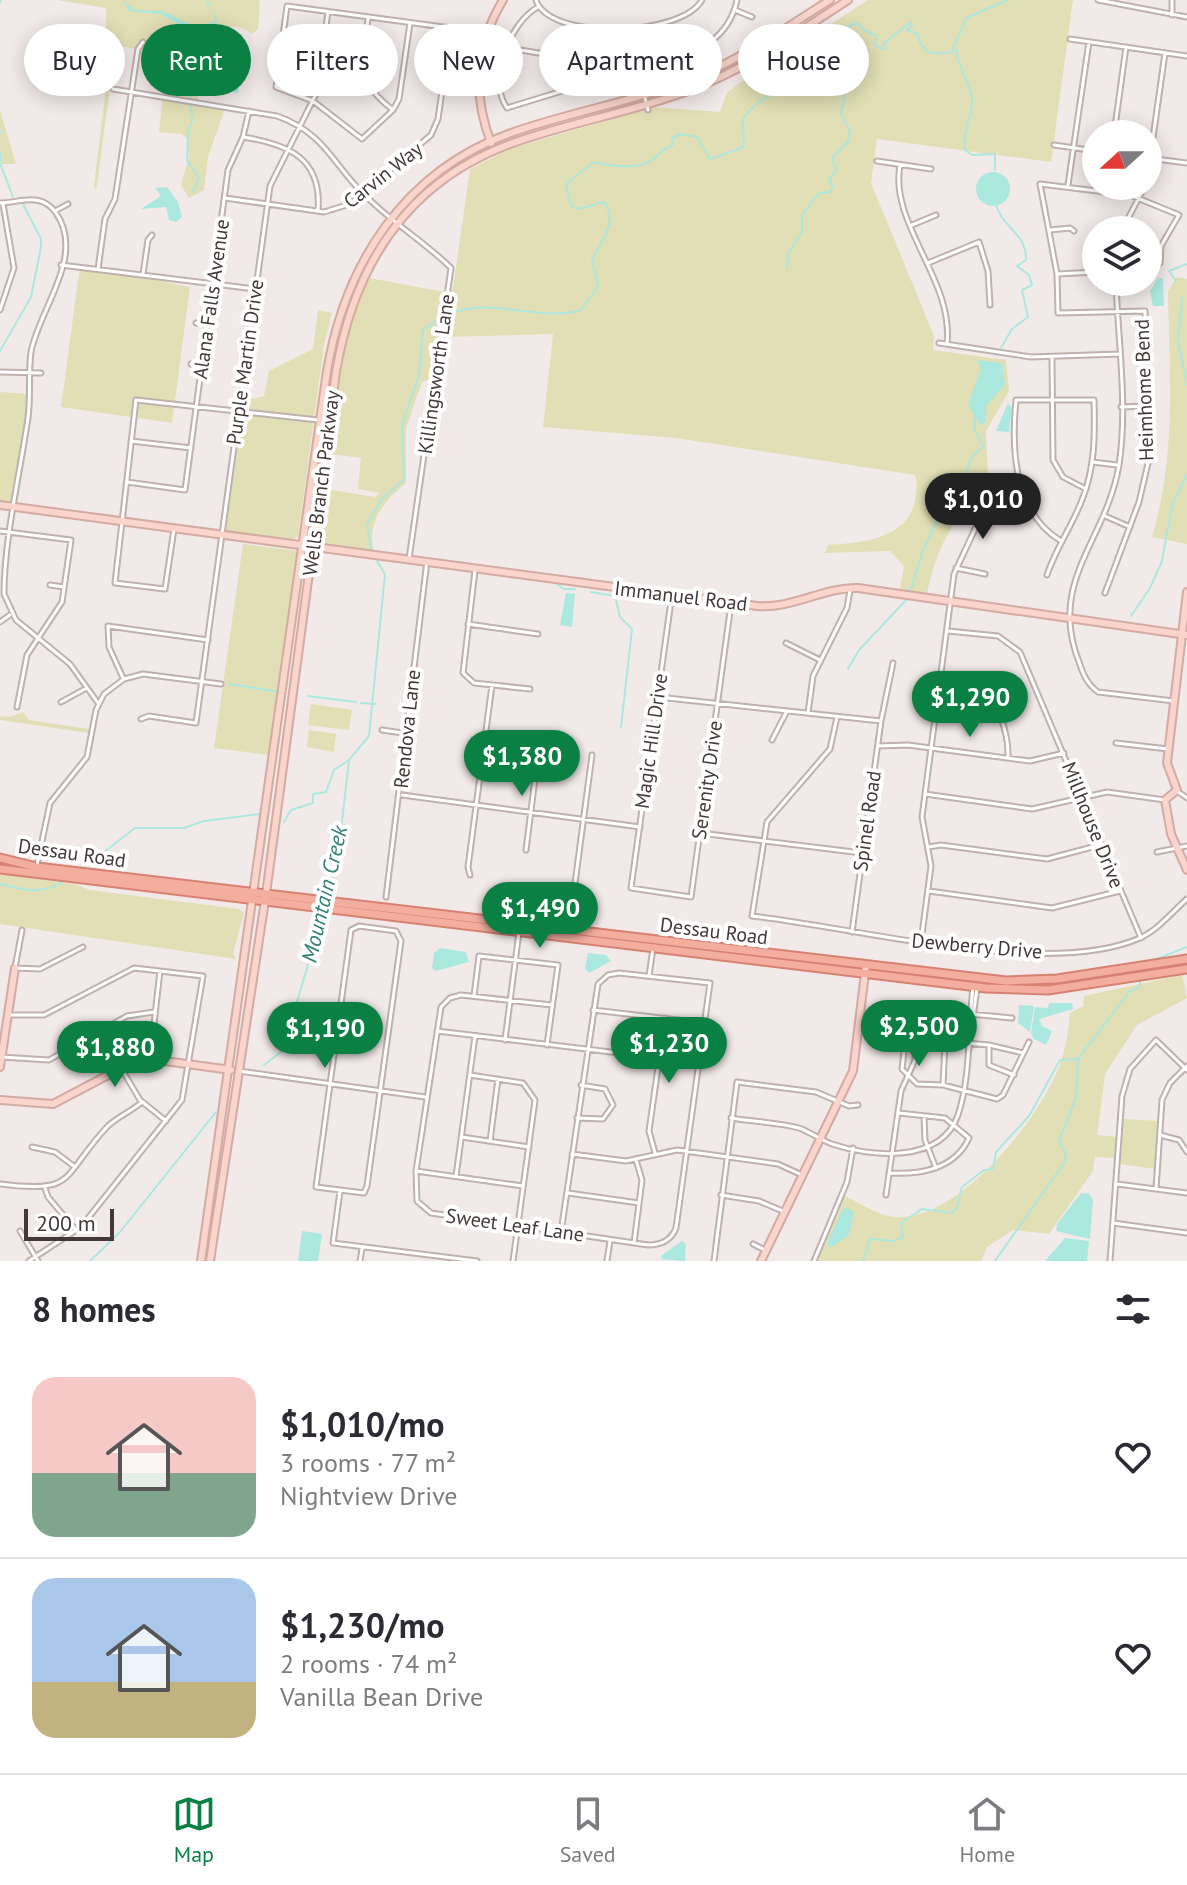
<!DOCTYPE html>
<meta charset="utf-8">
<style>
body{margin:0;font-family:"PT Sans",sans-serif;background:#f7f7f7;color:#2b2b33;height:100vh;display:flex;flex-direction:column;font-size:30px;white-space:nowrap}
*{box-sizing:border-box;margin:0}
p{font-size:26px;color:#7c7c81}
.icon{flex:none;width:44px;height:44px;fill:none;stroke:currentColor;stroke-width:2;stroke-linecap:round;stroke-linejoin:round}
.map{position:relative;height:1261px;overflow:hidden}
.drawer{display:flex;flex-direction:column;background:#fff;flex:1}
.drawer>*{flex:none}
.hud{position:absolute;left:24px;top:24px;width:1140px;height:72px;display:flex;gap:16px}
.needle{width:52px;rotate:249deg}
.fabs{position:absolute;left:1082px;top:120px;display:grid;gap:16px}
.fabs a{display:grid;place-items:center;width:80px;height:80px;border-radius:50%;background:#fff;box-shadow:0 4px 20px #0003;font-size:40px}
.scale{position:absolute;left:24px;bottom:20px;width:90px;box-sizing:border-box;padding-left:8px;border:4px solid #453838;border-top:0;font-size:22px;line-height:28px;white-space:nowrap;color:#453838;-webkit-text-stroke:6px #fff;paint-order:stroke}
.price{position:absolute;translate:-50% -68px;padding:0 18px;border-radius:28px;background:#0b8043;color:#fff;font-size:26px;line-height:52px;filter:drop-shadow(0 2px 4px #0008)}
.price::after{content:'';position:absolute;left:50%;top:48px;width:24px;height:18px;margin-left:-12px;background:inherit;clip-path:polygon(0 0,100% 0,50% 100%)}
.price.current{background:#222;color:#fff}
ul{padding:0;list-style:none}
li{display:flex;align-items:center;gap:24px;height:200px;padding:0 32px}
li+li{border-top:2px solid #e1e1e2}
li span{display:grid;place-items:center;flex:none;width:224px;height:160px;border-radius:24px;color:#555}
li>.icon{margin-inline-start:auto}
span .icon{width:96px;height:96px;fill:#fffc;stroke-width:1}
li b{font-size:34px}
h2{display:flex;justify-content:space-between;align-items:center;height:96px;padding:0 32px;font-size:34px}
.tag{padding:0 28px;border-radius:36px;background:#fff;box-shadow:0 4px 20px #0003;font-size:28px;line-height:72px}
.tag.current{background:#0b8043;color:#fff}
.tab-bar{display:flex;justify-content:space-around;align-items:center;height:112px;border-top:2px solid #e1e1e2;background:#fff;font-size:22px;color:#7c7c81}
.tab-bar a{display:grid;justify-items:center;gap:4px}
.tab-bar .current{color:#0b8043}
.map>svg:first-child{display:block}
.green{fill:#e2deb5}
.water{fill:#abe8e0}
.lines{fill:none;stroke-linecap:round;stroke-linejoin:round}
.stream{stroke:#abe8e0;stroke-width:2}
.street-casing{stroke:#c0b1af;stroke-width:7}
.secondary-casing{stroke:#d3aba2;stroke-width:10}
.primary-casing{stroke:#d78172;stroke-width:11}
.street{stroke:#fff;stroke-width:3}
.secondary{stroke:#f9d5cc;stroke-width:6}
.primary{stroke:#f3aea0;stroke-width:7}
.labels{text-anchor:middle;stroke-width:8;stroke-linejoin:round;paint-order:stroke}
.street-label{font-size:20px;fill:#453838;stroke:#fff}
.water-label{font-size:22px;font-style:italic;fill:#318076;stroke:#fff}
</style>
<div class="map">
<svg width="1187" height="1261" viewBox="0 0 1187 1261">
<rect width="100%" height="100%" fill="#f2eae8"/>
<!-- green -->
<path class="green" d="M57,0H260L258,29L252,34C240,24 225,24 215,37L218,54L208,55L215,59L213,74L203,77L197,102L225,108L208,157L204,190L189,198L181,185L189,157L187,139L182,134L159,132L167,56L116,45L96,191L94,185L108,72C103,59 107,25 106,8Z
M868,0H1073L1051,162L877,139L871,183L934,336L933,350L1006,360L1009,391L986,431L988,479C955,516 937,545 927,594L900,589L904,566L890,551L825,553L828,545C862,543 908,539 915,500C916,491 918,484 915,475L676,438L543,427L553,334L446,337L470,169L512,148L654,107L720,112L727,93L737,85Z
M0,110L16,164H0Z
M80,266L190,287L172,423L61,407Z
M1177,277L1187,279V544L1152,537C1177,452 1169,378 1168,291Z
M369,278L445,292L430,379L422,382L406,428V483C384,500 366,523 374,553L328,546L319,539L326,489L375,497L379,493L358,489L361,458L330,454L346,337Z
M318,310L332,313L324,345L298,536L292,540L225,532L243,401L264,396L269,371L313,349Z
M0,392L29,394L13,502L0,500Z
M243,544L298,551L269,755L214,748Z
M311,704L352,710L349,730L308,725Z
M23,712L29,720L89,729V733L0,720V716L10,717Z
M309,730L336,734L334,752L307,747Z
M0,873L78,885L89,890L239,909L244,913L233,953L236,959L0,924Z
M1182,975L1187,998L1137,1025L1105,1074L1097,1135L1117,1137L1116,1158L1095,1157L1093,1171L1049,1234L1013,1230L987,1247L981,1261H818L844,1196C859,1202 879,1216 895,1217C957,1222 1039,1120 1059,1067C1066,1049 1068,1032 1070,1013L1083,1006L1084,996Z
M1123,1119L1158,1121L1155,1169L1120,1164Z"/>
<!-- water -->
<path class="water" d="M123,0L135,10L163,11L195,27L215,21L212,7L205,3L208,0L218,22L191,31L161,14L129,11Z
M237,35L246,45L238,93L209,89L208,85L218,80L220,66L232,61L231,53L221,40L225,36Z
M976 189a17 17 0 1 1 34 0a17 17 0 1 1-34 0Z
M167,187L178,202L182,217L176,222L169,220L166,207L141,209L161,196L155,188Z
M1158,278H1163L1164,306H1153L1150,291Z
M977,360L1002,363L1005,385L986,406V421L981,426L968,405L981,368Z
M1008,403L1012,408L1009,432L996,431Z
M566,593L575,594L572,627L560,625Z
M440,948L466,952L469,962L436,971L432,968L434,953Z
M588,953L606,955L611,961L589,973L585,968Z
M1049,1003H1072L1073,1009L1039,1019L1042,1026L1052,1031L1046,1045L1034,1039L1031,1033L1035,1007L1048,1008Z
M1019,1005L1034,1006L1030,1032L1018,1023Z
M1081,1193L1089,1194L1093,1200L1090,1239L1056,1231L1057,1224Z
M844,1207L854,1212L849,1235L830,1248L827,1243Z
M302,1231L322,1234L318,1261H298Z
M1065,1238L1089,1241L1087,1261H1045Z
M682,1241L686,1244L685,1261L661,1259L662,1255Z"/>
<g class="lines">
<!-- stream -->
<path class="stream" d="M0,3L1,0
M956,50C958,68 970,81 972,99C973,117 962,132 965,150L972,155L995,154V170
M209,55L226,58
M0,131V133
M0,153V161
M0,163L13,197
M193,191L199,178L187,160L188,130L192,122L189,80L199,77L195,71L198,60L205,62L209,53L188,46L193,30
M996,205C1003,229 1027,233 1026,260L1017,266L1029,275L1032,285L1022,290L1028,317L1012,329L1001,348
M787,269L788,254L802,232V215L819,193L830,192L833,187L829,179L836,171L832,158L848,142L850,130L841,114L850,71L830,51
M1176,281L1169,271L1187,264
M1182,298L1178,342L1187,384
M447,315C490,295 539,323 581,310L598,286L592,260C601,240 619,223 604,202C579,208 568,219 567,183L594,162C609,166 639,170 652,160C660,154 663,148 673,145L672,138L681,134L697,137L710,159L744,147L743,119C749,106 793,78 811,78C823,77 829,79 839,68L837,63L828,62L824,56L831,53L829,47L833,38L845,34L848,26L858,23L864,30L877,36L874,44L884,50V43L911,22L912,26L907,30L917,34C922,55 933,55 952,52L966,18L1007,0
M0,351L31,297L41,247V239L23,204
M372,552L367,524L382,499L404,479L402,425L419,375L423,330L442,317
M554,582L564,589H575
M591,592L615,596L620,617L632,629L621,727
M910,592L922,553L951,488L956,481L960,485L973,455L984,446L975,432V418
M1131,616L1150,588L1162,561L1172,505L1187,475
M848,669L859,650L909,597
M230,684L280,692
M308,696L356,702
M361,703L375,704
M284,822L291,810L313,803V794L326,792L334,770L349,760L369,736L385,574L375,558
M82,869L135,828H184L204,821L261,814
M0,884C26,890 43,896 67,879
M327,899L339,848L349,760
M1154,960L1187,947
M264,1065L282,1051L325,909
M90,1261L120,1232L216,1112
M863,1261L870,1239L893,1241L903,1237L901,1223L922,1209L952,1213L957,1207L962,1187L984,1170L993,1169L996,1152L1029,1116L1060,1060L1078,1059
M995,1261L1064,1163L1066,1154L1059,1141L1076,1098L1078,1059L1129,992L1139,987L1141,978"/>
<defs>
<path id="street" d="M536,0C549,41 681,37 702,0
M1098,0L1187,17
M538,7C510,22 487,80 507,108L598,80L608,29
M735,10L752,17
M1172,15V0
M368,19C362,64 354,80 393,110
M1070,39L1187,56
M507,48C570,57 718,91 737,0
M113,89L277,116C328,134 334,169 371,201C396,225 427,244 451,268L409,559
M644,94L648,110
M1114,134L1126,47
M243,137C288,144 322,158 318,210
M1054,145L1096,151
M1148,158L1187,163
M877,161L931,169
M900,165C889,225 954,279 947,344
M1148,173L1165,53
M1068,185L1089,42
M225,198L324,212L350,204L431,135L438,119L451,28L287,6L276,87L313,101L362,139L393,110L399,99L410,23
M0,203C20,203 41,191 56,213C86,256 39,309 31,352C28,373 31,396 28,418C20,473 4,540 4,594L16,620L70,664L98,703
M55,211L68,204
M912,225L936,215
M1050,230L1070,228L1074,231
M1122,230L1145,186
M928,263L979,242L988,271L990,305
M61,265L255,289
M98,269L105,219L115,199L138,49L143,42
M143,274L148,240L152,235
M1057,274L1096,272
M1116,282C1118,342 1128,406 1119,465C1107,540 1047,581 1079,662C1083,674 1087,684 1098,692L1174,701
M0,310L14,268L3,204
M196,323L208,324
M939,343L1031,357L1119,354
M1052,358L1053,460L1063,477L1086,489
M191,364L202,365
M0,372L41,373
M1121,407L1149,406
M131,441L191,448
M1093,462L1117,465
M127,482L185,490L228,170L243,137L249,111
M1105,516L1130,527
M174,529L165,589L115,583L136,400L318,420
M0,531L71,540L62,602L27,655L17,707
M956,568L985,574
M475,570L463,673L474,683L530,689
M1047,575C1056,548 1072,526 1082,500C1095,468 1095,435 1094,400H1016C1011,449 1013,512 1061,541
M50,585L64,587
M1105,593L1139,502L1149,459L1145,311L1058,313L1057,274L1040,184L1130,195L1179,215L1161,246L1160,263
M672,594L631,888L691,897L731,604
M0,622L10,615
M468,624L538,634
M948,631L998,636L1020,652L1141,938
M786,643L820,660
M942,677C951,678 964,677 973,681C997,692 1009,735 1008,758
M123,678L109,647L108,626L208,640
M658,697L881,721
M61,702L85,689
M808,713L813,676L847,608L850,590
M837,717L830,749L767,822L752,916C855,927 1047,979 1140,938C1158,930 1173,911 1187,899
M141,719L149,716L196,723L270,186L316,94L328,12
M382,730L409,734
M772,740L787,711
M1116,743L1168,749
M878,746L908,745L1030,761L1064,753
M1177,791L1187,798
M925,794L1032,809L1107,792L1165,800
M402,795L640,827
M700,833L862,853
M928,847L941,845L1047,859L1100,845
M526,850L539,747
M1157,852L1187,846
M37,865L50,803L87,757L96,710L104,694L124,679L143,674L221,684
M470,875L468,867L492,685
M574,891L592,755
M929,891L1052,908L1120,891
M386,897L427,561
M359,926L396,931L401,941L367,1186L364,1193L316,1187L351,930Z
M22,930L15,968L40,969L83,947
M852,932L881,721L893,663
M921,942L931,866L922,817L954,574L983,512L997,500L1023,489
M649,976L653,948
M474,996L479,956L558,965L547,1045
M552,1005L461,995L450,998L441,1007L416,1171L417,1201L431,1213L648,1245C661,1245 671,1241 676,1228L710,983L619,973L608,975L598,984L561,1232
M896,1007L1012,1018
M593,1010L704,1023
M8,1015H44L134,968L203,976L182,1100L81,1227L29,1261
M437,1031L660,1058
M505,1040L519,932
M989,1045V1065L1014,1075
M1023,1053L989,1045L911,1038L905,1043L902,1069L917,1084L943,1085L997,1099L1003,1095L1029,1042
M968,1056L977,988
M1,1057L49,1060L127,1016L154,1012
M150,1059L160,971
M121,1068L140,1100L166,1121
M239,1071L425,1097
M470,1075L523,1083L535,1100L513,1261
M943,1085L945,1042
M924,1116L925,1140L936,1168
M577,1118L603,1119L613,1105L605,1089L581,1085
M731,1118C753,1122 778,1122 799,1128C810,1132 821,1140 832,1144C871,1157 941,1164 958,1115C971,1076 968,1028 973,987
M1160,1135L1179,1140L1187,1152
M462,1137L529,1147
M490,1141L498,1079
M32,1147L55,1152L75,1167
M655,1153L649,1131L665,1018
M572,1154L626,1161L677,1150L778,1164L802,1175
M416,1171L523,1186
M889,1173C920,1175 955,1169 969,1138L945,1118L899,1113
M456,1176L475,1036
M0,1184C77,1194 61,1177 106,1128C116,1117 131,1112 142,1102
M1117,1184L1187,1193
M45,1188L48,1197L76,1230
M1156,1189L1162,1100L1170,1083L1187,1066
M340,1191L333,1243L477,1261
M568,1193L639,1203
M721,1195L759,1201L785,1212
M886,1195L901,1091L915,1060L916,1011
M1113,1223L1187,1233
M20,1231L38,1261
M634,1243L642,1180L636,1160
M753,1244L767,1251
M360,1261L362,1249
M607,1261L610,1241
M714,1261L737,1082L816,1092L849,1106L858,1105
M814,1261L847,1182L853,1148
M1110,1261L1122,1096L1130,1069L1156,1040L1187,1070"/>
<path id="secondary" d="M491,143C472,92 475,47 503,0
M0,505L757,606C793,609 823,587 858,588L1187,635
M1187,592L1167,763L1177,790L1165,800L1171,834L1187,870
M0,1067L15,968
M0,1100L53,1104L131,1063L150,1059L231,1070
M201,1261L327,371C345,264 404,171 511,133C567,113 626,103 681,83C735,64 782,30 830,0
M210,1261L266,894L336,372C354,266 405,183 510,144C567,123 628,113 685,92C743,71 796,34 848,0
M761,1261L853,1071L866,965"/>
<path id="primary" d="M0,858L37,867L1006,981L1057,979L1187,959
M0,869L986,988L1048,990L1187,969"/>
</defs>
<!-- street casing -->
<use href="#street" class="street-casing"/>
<!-- secondary casing -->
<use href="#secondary" class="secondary-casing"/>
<!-- primary casing -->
<use href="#primary" class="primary-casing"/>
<!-- street -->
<use href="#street" class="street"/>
<!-- secondary -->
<use href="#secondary" class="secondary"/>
<!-- primary -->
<use href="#primary" class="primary"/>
</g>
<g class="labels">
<!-- street labels -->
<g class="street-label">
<text transform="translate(383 175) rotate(-38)" y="7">Carvin Way</text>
<text transform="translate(211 299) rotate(-82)" y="7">Alana Falls Avenue</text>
<text transform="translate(245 362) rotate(-82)" y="7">Purple Martin Drive</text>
<text transform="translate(436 374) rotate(-82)" y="7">Killingsworth Lane</text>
<text transform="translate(1144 390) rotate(-92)" y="7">Heimhome Bend</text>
<text transform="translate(321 483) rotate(-83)" y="7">Wells Branch Parkway</text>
<text transform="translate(681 596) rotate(7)" y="7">Immanuel Road</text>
<text transform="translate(407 729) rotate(-84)" y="7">Rendova Lane</text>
<text transform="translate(651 741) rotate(-82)" y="7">Magic Hill Drive</text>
<text transform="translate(707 780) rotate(-82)" y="7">Serenity Drive</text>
<text transform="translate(867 821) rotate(-82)" y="7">Spinel Road</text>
<text transform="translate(1093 825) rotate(68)" y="7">Millhouse Drive</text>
<text transform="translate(72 853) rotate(8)" y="7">Dessau Road</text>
<text transform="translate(714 931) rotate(7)" y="7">Dessau Road</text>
<text transform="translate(977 946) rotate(5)" y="7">Dewberry Drive</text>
<text transform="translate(515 1225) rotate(8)" y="7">Sweet Leaf Lane</text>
</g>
<!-- water labels -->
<g class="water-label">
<text transform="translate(324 894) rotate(-77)" y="8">Mountain Creek</text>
</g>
</g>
</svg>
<div class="fabs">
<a><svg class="needle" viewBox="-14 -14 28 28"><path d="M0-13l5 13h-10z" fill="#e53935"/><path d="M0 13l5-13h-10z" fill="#7c7c81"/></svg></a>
<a><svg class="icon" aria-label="layers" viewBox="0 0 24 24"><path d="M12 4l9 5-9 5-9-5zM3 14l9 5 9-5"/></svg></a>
</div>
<div class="scale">200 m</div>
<b class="price current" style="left:983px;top:541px">$1,010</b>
<b class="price" style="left:970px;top:739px">$1,290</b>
<b class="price" style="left:522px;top:798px">$1,380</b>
<b class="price" style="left:540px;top:950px">$1,490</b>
<b class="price" style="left:919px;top:1068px">$2,500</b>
<b class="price" style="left:325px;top:1070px">$1,190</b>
<b class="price" style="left:669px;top:1085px">$1,230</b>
<b class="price" style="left:115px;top:1089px">$1,880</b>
<div class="hud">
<a class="tag">Buy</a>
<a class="tag current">Rent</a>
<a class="tag">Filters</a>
<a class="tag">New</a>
<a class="tag">Apartment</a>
<a class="tag">House</a>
</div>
</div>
<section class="drawer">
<h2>8 homes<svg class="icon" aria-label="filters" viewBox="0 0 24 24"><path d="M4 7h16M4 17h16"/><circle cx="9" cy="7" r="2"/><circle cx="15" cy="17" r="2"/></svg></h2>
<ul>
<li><span style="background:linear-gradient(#f6c9c9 60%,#7fa58c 0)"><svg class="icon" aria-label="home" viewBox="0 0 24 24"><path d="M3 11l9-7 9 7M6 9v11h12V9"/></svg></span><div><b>$1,010/mo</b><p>3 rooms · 77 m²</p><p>Nightview Drive</p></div><svg class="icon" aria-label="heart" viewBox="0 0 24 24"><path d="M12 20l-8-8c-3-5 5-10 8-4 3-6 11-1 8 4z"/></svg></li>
<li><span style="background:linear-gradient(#a9c7e8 65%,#c2b280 0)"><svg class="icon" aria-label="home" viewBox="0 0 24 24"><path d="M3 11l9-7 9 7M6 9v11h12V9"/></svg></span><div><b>$1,230/mo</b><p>2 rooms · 74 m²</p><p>Vanilla Bean Drive</p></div><svg class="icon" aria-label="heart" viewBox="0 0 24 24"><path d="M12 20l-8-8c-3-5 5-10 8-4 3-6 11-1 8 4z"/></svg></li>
</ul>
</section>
<nav class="tab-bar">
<a class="current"><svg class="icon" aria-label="map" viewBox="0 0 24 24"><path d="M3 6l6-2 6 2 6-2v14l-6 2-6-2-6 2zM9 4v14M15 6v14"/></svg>Map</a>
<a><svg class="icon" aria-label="saved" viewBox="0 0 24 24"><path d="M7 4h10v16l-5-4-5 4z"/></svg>Saved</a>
<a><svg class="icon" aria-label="home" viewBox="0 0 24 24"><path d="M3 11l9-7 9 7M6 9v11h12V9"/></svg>Home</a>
</nav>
